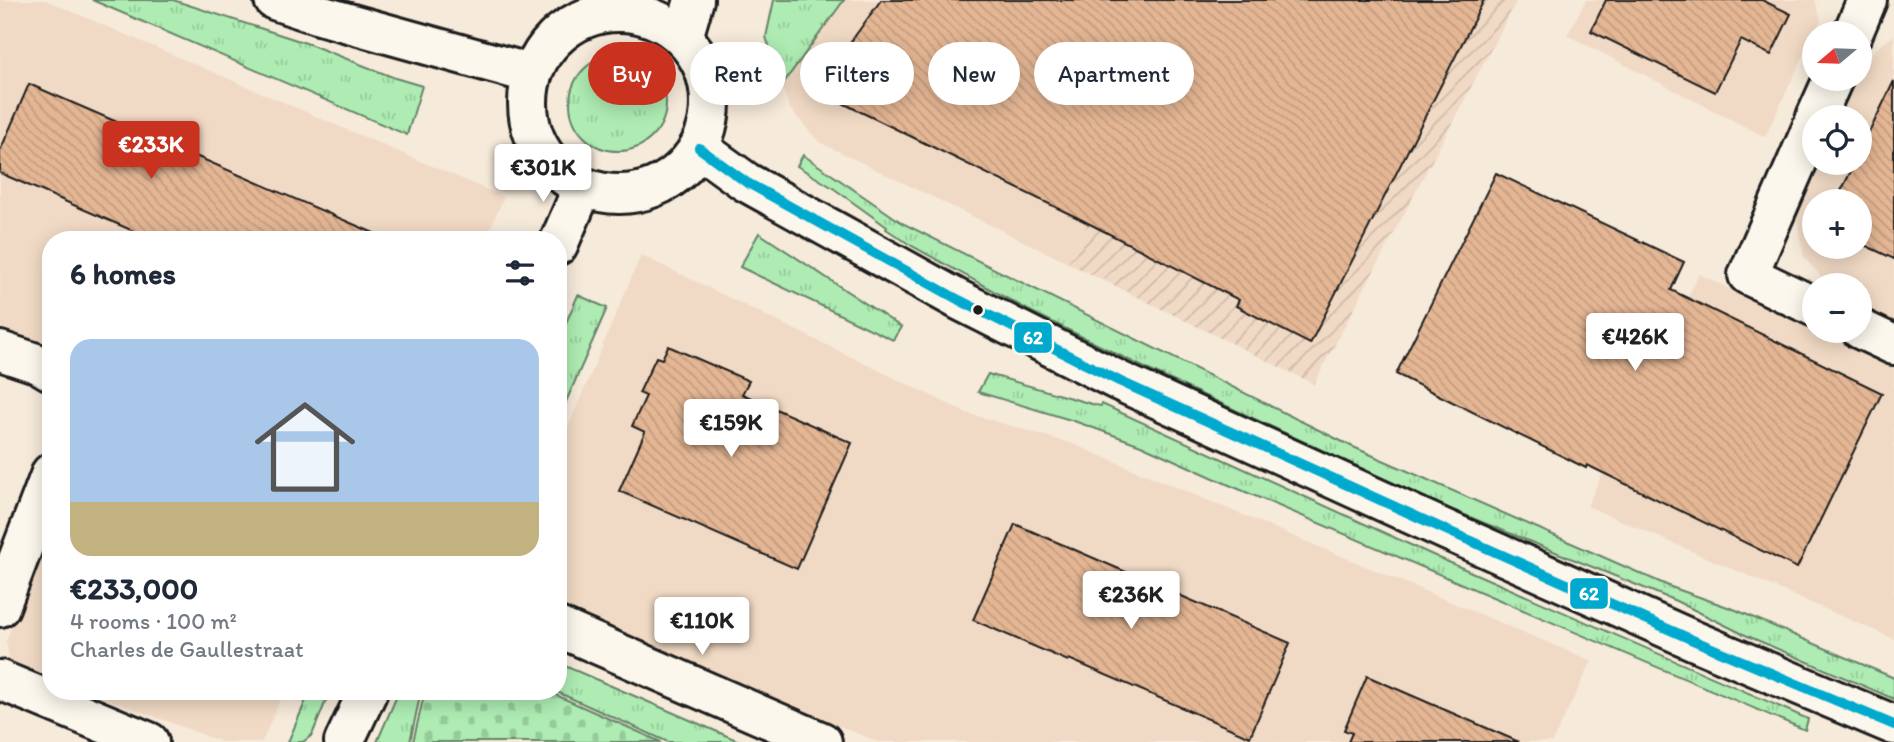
<!DOCTYPE html>
<meta charset="utf-8">
<style>
body{margin:0;font-family:Itim,sans-serif;background:#f2f2f3;color:#1f2937;height:100vh;display:flex;flex-direction:column;font-size:26px;white-space:nowrap}
*{box-sizing:border-box;margin:0}
p{font-size:23px;color:#747a83}
.icon{flex:none;width:38px;height:38px;fill:none;stroke:currentColor;stroke-width:2;stroke-linecap:round;stroke-linejoin:round}
.map{position:relative;flex:1;overflow:hidden}
.panel{position:absolute;left:42px;top:231px;width:525px;height:469px;display:flex;flex-direction:column;background:#fff;border-radius:28px;box-shadow:0 4px 18px #0003}
.panel>*{flex:none}
.hud{position:absolute;left:588px;top:42px;width:665px;height:63px;display:flex;gap:14px}
.needle{width:46px;rotate:251deg}
.tools{position:absolute;left:1802px;top:21px;display:grid;gap:14px}
.tools a{display:grid;place-items:center;width:70px;height:70px;border-radius:50%;background:#fff;box-shadow:0 4px 18px #0003;font-size:35px}
.price{position:absolute;translate:-50% -60px;padding:0 16px;border-radius:7px;background:#fff;color:#222;font-size:23px;line-height:46px;filter:drop-shadow(0 2px 4px #0008)}
.price::after{content:'';position:absolute;left:50%;top:42px;width:21px;height:16px;margin-left:-10px;background:inherit;clip-path:polygon(0 0,100% 0,50% 100%)}
.price.on{background:#c8321e;color:#fff}
ul{padding:0;list-style:none}
li{display:grid;align-content:center;gap:14px;height:371px;padding:0 28px}
li span{display:grid;place-items:center;height:217px;border-radius:21px;color:#555}
li>.icon{margin-inline-start:auto}
span .icon{width:126px;height:126px;fill:#fffc;stroke-width:1}
li b{font-size:30px}
h2{display:flex;justify-content:space-between;align-items:center;height:84px;padding:0 28px;font-size:30px}
.chip{padding:0 24px;border-radius:32px;background:#fff;box-shadow:0 4px 18px #0003;font-size:24px;line-height:63px}
.chip.on{background:#c8321e;color:#fff}
.map>svg:first-child{display:block}
.built{fill:#f1dac5;fill-rule:evenodd}
.industrial{fill:url(#industrial-furrows)}
.grass{fill:url(#grass-tufts);stroke:#658468;stroke-width:2}
.cemetery{fill:url(#cemetery-stones);stroke:#658468;stroke-width:2}
.building{fill:url(#building-back-hatch);stroke:#1c1c1c;stroke-width:2}
.lines{fill:none;stroke-linecap:round;stroke-linejoin:round}
.street-casing{stroke:#1c1c1c;stroke-width:44}
.secondary-casing{stroke:#1c1c1c;stroke-width:44}
.street{stroke:#fbf7ec;stroke-width:38}
.secondary{stroke:#fbf7ec;stroke-width:38}
.bus-1-casing{stroke:#fbf7ec;stroke-width:16}
.bus-1{stroke:#00a9ce;stroke-width:10}
.bus-dot{fill:#1c1c1c;stroke:#fbf7ec;stroke-width:2.5}
.line-badge{stroke:#fbf7ec;stroke-width:2.5}
.badge-label{font-size:19px;text-anchor:middle;font-weight:bold;fill:#fff}
</style>
<div class="map">
<svg width="1894" height="742" viewBox="0 0 1894 742">
<defs>
<pattern id="industrial-furrows" width="10" height="10" patternUnits="userSpaceOnUse" patternTransform="scale(1.75)"><rect width="10" height="10" fill="#f1dac5"/><path d="M-1 1l2-2M0 10L10 0M9 11l2-2" fill="none" stroke="#cebaa9"/></pattern>
<pattern id="grass-tufts" width="24" height="20" patternUnits="userSpaceOnUse" patternTransform="scale(1.75)"><rect width="24" height="20" fill="#aeecb3"/><path d="M3 7l-1-3M5 7V3M7 7l1-3M15 17l-1-3M17 17v-4M19 17l1-3" fill="none" stroke="#95ca99"/></pattern>
<pattern id="cemetery-stones" width="16" height="16" patternUnits="userSpaceOnUse" patternTransform="scale(1.75)"><rect width="16" height="16" fill="#aeecb3"/><path d="M2 7V4a2 2 0 0 1 4 0v3zM10 15v-3a2 2 0 0 1 4 0v3z" fill="#95ca99"/></pattern>
<pattern id="building-back-hatch" width="6" height="6" patternUnits="userSpaceOnUse" patternTransform="scale(1.75)"><rect width="6" height="6" fill="#e4b694"/><path d="M-1 5l2 2M0 0l6 6M5-1l2 2" fill="none" stroke="#c39c7f"/></pattern>
</defs>
<rect width="100%" height="100%" fill="#f6eada"/>
<filter id="ink" filterUnits="userSpaceOnUse"><feTurbulence type="fractalNoise" baseFrequency=".0143" numOctaves="2"/><feDisplacementMap in="SourceGraphic" scale="14" xChannelSelector="R" yChannelSelector="G"/><feConvolveMatrix kernelMatrix="1 2 1 2 8 2 1 2 1" color-interpolation-filters="sRGB"/></filter>
<g filter="url(#ink)">
<!-- built -->
<path class="built" d="M0,0H45L504,197L485,240H51V354L0,334Z
M844,0H1198L1068,263L819,142L790,109L782,85Z
M1586,0H1815L1821,19L1765,137L1567,35Z
M1894,35V322L1860,305V285H1828L1804,257L1796,215L1820,163H1860V117H1840L1858,79H1860L1863,68L1876,49ZM1815,201H1860V247H1815Z
M641,255L967,413L1073,444L1592,661L1552,742H878L558,609V451Z
M1699,274L1894,368V639L1587,506Z
M51,522V678L10,663L6,641Z
M86,691H284L262,742H222Z"/>
<!-- industrial -->
<path class="industrial" d="M1198,0H1517L1314,384L1068,263Z"/>
<!-- grass -->
<path class="grass" d="M92,0H173L309,44L395,78L422,86L407,135Z
M774,0H844L782,85L766,37Z
M570 103a48 48 0 1 1 96 0a48 48 0 1 1-96 0Z
M803,155L904,224L1351,446L1671,587L1736,610L1894,678V699L1743,634L1676,601L1450,509L1151,371L1028,310L912,246L886,229L887,227L833,188L797,166Z
M759,233L901,327L893,340L740,267Z
M578,295L607,308L558,420V341Z
M988,374L1095,405L1101,406L1102,404L1437,557L1808,719L1805,730L1227,484L1141,445L1074,421L978,392Z
M558,663L741,742H668L555,691H558Z
M310,691H330L312,735L303,742H288Z
M399,691H421L410,742H377Z"/>
<!-- cemetery -->
<path class="cemetery" d="M425,691H547L661,742H413Z"/>
<!-- building -->
<path class="building" d="M881,0H1484L1310,344L1236,306L1239,300L1078,218L816,90Z
M1606,0H1762L1791,14L1771,55L1741,40L1715,92L1591,31Z
M1894,81V259L1860,243V201H1836L1855,163H1860V151Z
M29,84L390,240H154L0,173V151Z
M1496,173L1684,262L1671,290L1882,393L1797,568L1587,465L1586,468L1396,374Z
M668,346L749,381L742,394L852,443L797,569L619,491L645,432L632,426L646,396L639,393L656,357L662,359Z
M1015,524L1290,643L1250,737L1069,659L1068,661L973,620Z
M1367,676L1519,742H1348L1352,733L1344,730Z"/>
<g class="lines">
<defs>
<path id="street" d="M624,11L633,0
M1853,33L1867,0
M683,38L694,0
M1816,117L1833,79
M1815,121L1748,275L1815,307
M1860,329L1894,345
M0,351L39,364L51,371
M0,607L51,473
M558,627L822,742
M0,680L149,742"/>
<path id="secondary" d="M274,0L316,14L532,74
M528 103a91 91 0 1 1 182 0a91 91 0 1 1-182 0Z
M699,148L746,182L959,300L1119,381L1446,530L1695,641L1894,725
M558,245L583,187
M344,742L368,691"/>
</defs>
<!-- street casing -->
<use href="#street" class="street-casing"/>
<!-- secondary casing -->
<use href="#secondary" class="secondary-casing"/>
<!-- street -->
<use href="#street" class="street"/>
<!-- secondary -->
<use href="#secondary" class="secondary"/>
<defs>
<path id="bus-1" d="M699,148L746,182L959,300L1119,381L1446,530L1695,641L1894,725"/>
</defs>
<!-- bus-1 casing -->
<use href="#bus-1" class="bus-1-casing"/>
<!-- bus-1 -->
<use href="#bus-1" class="bus-1"/>
</g>
</g>
<!-- markers -->
<circle class="bus-dot" cx="978" cy="310" r="6"/>
<g class="line-badge">
<rect x="1013" y="321" width="40" height="33" rx="7" fill="#00a9ce"/>
<rect x="1569" y="577" width="40" height="33" rx="7" fill="#00a9ce"/>
</g>
<g class="badge-label">
<text x="1033" y="344">62</text>
<text x="1589" y="600">62</text>
</g>
</svg>
<div class="tools">
<a><svg class="needle" viewBox="-14 -14 28 28"><path d="M0-13l5 13h-10z" fill="#e53935"/><path d="M0 13l5-13h-10z" fill="#747a83"/></svg></a>
<a><svg class="icon" aria-label="locate" viewBox="0 0 24 24"><circle cx="12" cy="12" r="6"/><path d="M12 2v4M12 18v4M2 12h4M18 12h4"/></svg></a>
<a>+</a>
<a>−</a>
</div>
<b class="price on" style="left:151px;top:181px">€233K</b>
<b class="price" style="left:543px;top:204px">€301K</b>
<b class="price" style="left:1635px;top:373px">€426K</b>
<b class="price" style="left:731px;top:459px">€159K</b>
<b class="price" style="left:1131px;top:631px">€236K</b>
<b class="price" style="left:702px;top:657px">€110K</b>
<div class="hud">
<a class="chip on">Buy</a>
<a class="chip">Rent</a>
<a class="chip">Filters</a>
<a class="chip">New</a>
<a class="chip">Apartment</a>
</div>
<section class="panel">
<h2>6 homes<svg class="icon" aria-label="filters" viewBox="0 0 24 24"><path d="M4 7h16M4 17h16"/><circle cx="9" cy="7" r="2"/><circle cx="15" cy="17" r="2"/></svg></h2>
<ul>
<li><span style="background:linear-gradient(#a9c7e8 75%,#c2b280 0)"><svg class="icon" aria-label="home" viewBox="0 0 24 24"><path d="M3 11l9-7 9 7M6 9v11h12V9"/></svg></span><div><b>€233,000</b><p>4 rooms · 100 m²</p><p>Charles de Gaullestraat</p></div></li>
</ul>
</section>
</div>
